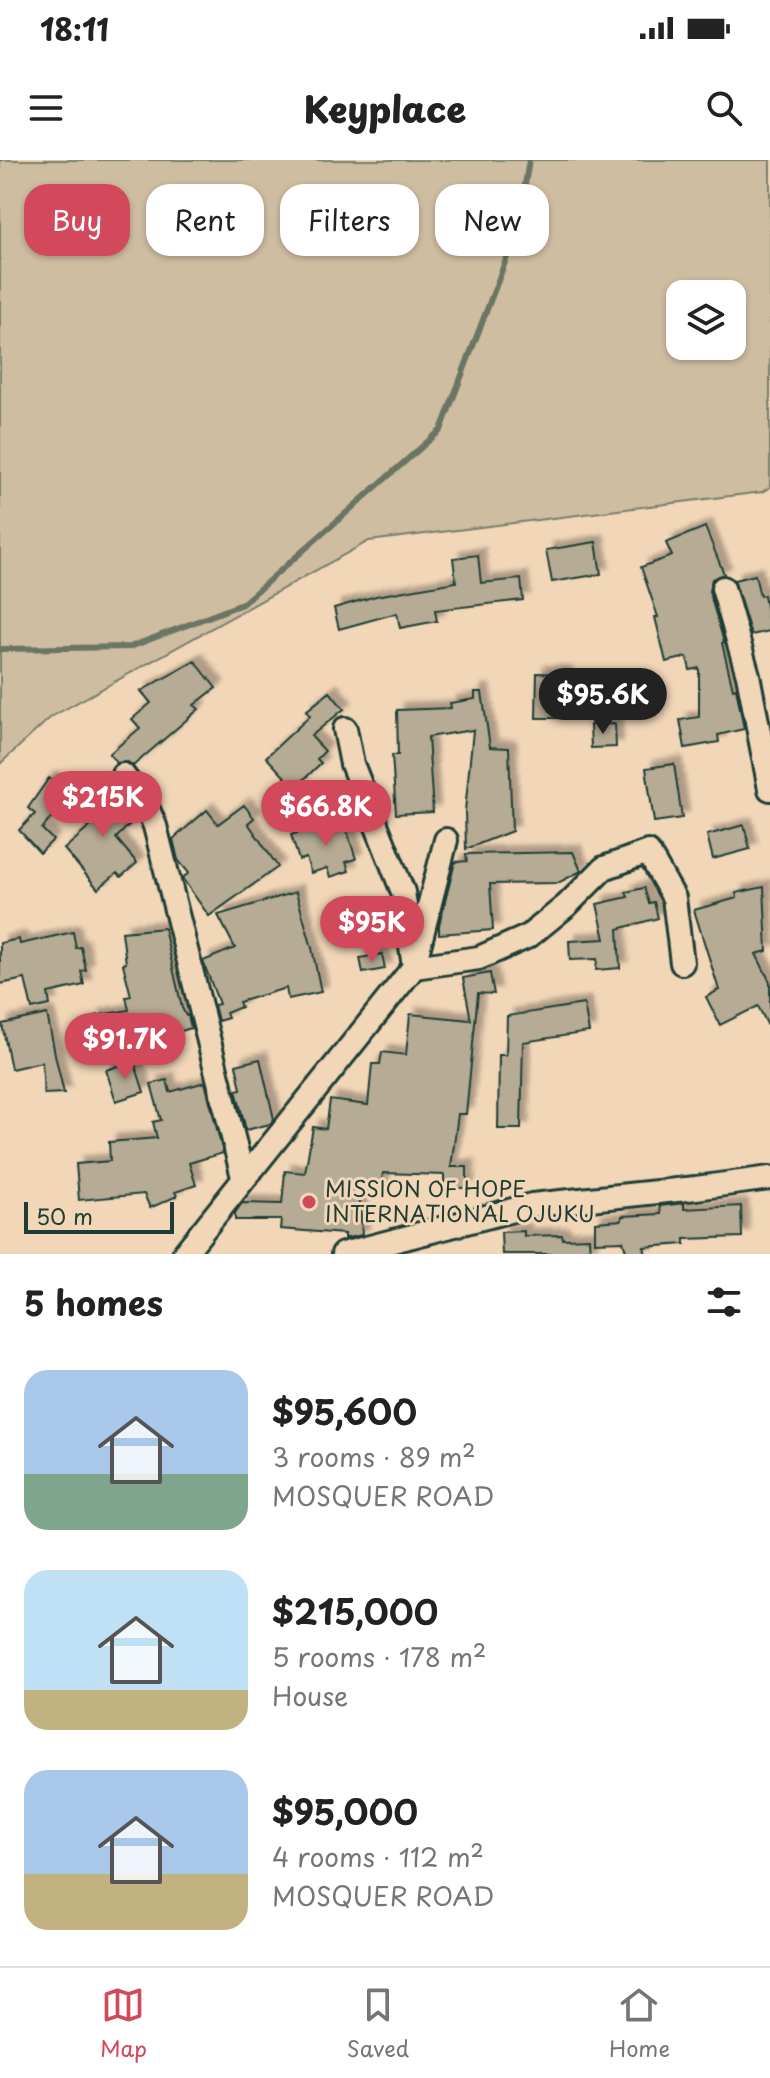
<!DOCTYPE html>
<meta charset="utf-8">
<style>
body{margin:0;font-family:"Playpen Sans",sans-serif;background:#f2f2f2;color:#222;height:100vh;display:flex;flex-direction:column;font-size:30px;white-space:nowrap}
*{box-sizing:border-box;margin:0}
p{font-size:26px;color:#767676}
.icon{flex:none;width:44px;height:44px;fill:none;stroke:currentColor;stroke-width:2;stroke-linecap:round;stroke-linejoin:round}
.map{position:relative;height:1094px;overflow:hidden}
.drawer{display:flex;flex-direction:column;background:#fff;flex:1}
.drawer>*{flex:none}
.guide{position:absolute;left:24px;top:24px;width:722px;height:72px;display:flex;gap:16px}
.buttons{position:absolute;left:666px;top:120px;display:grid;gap:16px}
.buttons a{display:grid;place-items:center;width:80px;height:80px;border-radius:16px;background:#fff;box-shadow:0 2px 6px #0004;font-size:40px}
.scale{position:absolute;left:24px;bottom:20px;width:150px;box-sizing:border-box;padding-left:8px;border:4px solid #1f3d34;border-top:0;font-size:22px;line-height:28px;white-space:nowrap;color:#1f3d34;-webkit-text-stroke:6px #f1d6b8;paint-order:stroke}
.price{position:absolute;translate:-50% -68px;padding:0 18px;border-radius:28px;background:#d1495b;color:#fff;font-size:26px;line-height:52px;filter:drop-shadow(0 2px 4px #0008)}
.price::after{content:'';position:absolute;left:50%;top:48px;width:24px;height:18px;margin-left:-12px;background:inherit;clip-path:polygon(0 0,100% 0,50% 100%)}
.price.selected{background:#222;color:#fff}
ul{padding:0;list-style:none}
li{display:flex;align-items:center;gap:24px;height:200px;padding:0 24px}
li span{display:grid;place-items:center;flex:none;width:224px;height:160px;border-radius:24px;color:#555}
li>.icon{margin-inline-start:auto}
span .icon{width:96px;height:96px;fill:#fffc;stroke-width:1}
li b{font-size:34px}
h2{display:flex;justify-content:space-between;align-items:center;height:96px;padding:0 24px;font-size:34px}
.pill{padding:0 28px;border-radius:24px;background:#fff;box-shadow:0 2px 6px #0004;font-size:28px;line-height:72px}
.pill.selected{background:#d1495b;color:#fff}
.status{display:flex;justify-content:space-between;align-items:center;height:56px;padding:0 40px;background:#fff;direction:ltr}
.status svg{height:22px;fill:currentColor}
header{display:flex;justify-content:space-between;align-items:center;height:104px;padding:0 24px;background:#fff;font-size:36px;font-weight:800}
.menu{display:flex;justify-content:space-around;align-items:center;height:112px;border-top:2px solid #e0e0e0;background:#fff;font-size:22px;color:#767676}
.menu a{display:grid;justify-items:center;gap:4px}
.menu .selected{color:#d1495b}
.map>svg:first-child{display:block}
.green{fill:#cfbda2;stroke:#777d6b;stroke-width:2;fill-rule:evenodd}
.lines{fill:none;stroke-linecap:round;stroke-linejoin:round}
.stream{stroke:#6b7563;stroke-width:6}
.building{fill:#b6ab94;stroke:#1f3d34;stroke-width:2;filter:url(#shadow)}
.street-casing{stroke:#1f3d34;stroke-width:28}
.street{stroke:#f1d6b8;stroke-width:22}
.poi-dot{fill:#d1495b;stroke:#f1d6b8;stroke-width:3}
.labels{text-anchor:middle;stroke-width:6;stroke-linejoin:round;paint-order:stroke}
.poi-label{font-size:22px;fill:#1f3d34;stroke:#f1d6b8;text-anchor:start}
</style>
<div class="status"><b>18:11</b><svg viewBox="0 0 49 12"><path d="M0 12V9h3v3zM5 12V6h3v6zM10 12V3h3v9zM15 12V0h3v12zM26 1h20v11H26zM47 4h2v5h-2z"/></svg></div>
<header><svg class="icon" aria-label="menu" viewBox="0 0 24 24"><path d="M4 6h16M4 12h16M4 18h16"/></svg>Keyplace<svg class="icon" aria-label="search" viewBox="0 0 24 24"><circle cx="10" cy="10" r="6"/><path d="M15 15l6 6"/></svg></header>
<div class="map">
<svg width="770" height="1094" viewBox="0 0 770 1094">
<defs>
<filter id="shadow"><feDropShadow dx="7" dy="-7" stdDeviation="2" flood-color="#0004"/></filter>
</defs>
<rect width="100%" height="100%" fill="#f1d6b8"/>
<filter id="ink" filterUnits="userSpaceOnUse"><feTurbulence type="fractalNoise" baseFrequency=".0125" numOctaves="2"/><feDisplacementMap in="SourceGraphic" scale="16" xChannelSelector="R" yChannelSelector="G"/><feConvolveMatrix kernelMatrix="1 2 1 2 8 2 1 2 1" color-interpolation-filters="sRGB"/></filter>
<g filter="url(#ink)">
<!-- green -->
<path class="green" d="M0,0H770V327L762,332L369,381L51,557L0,604ZM680,134H732V186H680Z"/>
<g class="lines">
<!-- stream -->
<path class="stream" d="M0,489L130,487L242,444L441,270L518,68L529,0"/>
</g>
<!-- building -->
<path class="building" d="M705,367L724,414L712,419L709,431L724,482L722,483L733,529L736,528L744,569L718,575L719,582L685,588L680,560L699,557V508L690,510L687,497L666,502L655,457H658L641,407L672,396L666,383Z
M596,382L601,414L552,422L546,390Z
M478,395L481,423L521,419L523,440L435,450L437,461L400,468L397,453L339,469L334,448L376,436L456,422L453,398Z
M755,415L760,436L764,435L770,471L751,475L734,420Z
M195,501L216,528L194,545L199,549L133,606L128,602L117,603L109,594L140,568L132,559L151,543L141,531Z
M537,513L565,514L564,558H536Z
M330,532L344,549L311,576L325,591L317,599L321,603L295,628L266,597L310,556L306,551Z
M475,532H482L490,587L509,588L512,671L466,689L465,651L473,570L428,577L433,652L396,654L392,595H398L397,550L451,548L450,543L475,539Z
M615,564L616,587L591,588L590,565Z
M674,604L682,658L654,662L646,608Z
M49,618L70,635L42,669L53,680L40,693L19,670L35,654L28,648Z
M109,624L136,658L116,678L137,703L121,717L117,713L98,729L64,689L92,665L77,652Z
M244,645L254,658L248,663L278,707L209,756L182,718L189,713L178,700L173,679L207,650L218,664Z
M343,658L356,699L346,702L349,711L330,717L327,708L311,713L306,698L299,700L291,675Z
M744,665L750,689L713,699L707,675Z
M573,692L581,711L558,723L490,724L493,770L439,774V765L455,702L467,701L466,694Z
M764,727L767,791L756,794L770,822V870L758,846L720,865L706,837L719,830L694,750L737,738L736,733Z
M644,728L649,743L654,742L658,758L618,769L620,808L596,810L597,799L570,800L569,781L605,779L597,744L628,737L626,732Z
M296,732L312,788L321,832L288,839L286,828L239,842L241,847L226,853L228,858L218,861L214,845L219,844L203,801L235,788L218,755Z
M164,768L182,848L186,856L188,855L191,868L172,874L170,867L99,881L94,856L129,850L126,837L131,836L123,804L126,803L122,772Z
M73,772L76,788L81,787L86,810L81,811L84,825L48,833L50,845L32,849L25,819L0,824V783L19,779L20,784Z
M382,794L385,809L363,813L360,798Z
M490,813L494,834L478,833L466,954H458L451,1007H467V1028H444V1015L383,1013L381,1032L359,1029L362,1075L348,1078L344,1079V1074L280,1069L281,1060H235V1053L242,1043L282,1044L285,1011L305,1013L313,967L326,969L330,940L368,945L372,904H380L382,892L406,895L410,854L471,860L463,818Z
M584,844L589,872L523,882L521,969H498L499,895H506L507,856Z
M47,854L56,899L64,933L44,934L42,902L11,909L2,864Z
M260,899L274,959L270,964L246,970L236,930L241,929L236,905Z
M134,901L144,932L116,941L106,910Z
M167,920L170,932L205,922L223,993L189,1003L196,1025L175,1032L177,1036L150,1048L144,1034L79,1040L76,1004L110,1001L109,982L157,978L153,962L161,960L151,924Z
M684,1043V1049L741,1046L742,1077L685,1079V1084L644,1087L646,1094H627L623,1081L595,1082V1062L622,1060V1056L661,1054L660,1046Z
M524,1071V1076L562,1075L563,1079L589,1078L590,1094H502L501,1072Z"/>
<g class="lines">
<defs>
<path id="street" d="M723,428L748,515L770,629
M345,569L352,604L403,732L414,807
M123,615L147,647L155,666L243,1017
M417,794L446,680
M184,1094L414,807L479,798L529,776L567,745L604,708L648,692L674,738L682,803
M343,1094L532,1045L696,1028L770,1018"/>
</defs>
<!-- street casing -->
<use href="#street" class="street-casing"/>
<!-- street -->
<use href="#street" class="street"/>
</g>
</g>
<!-- markers -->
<circle class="poi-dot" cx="309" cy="1042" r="8"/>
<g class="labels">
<!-- poi labels -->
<g class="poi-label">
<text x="325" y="1037">MISSION OF HOPE<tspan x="325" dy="25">INTERNATIONAL OJUKU</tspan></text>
</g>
</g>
</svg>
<div class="buttons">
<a><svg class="icon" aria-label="layers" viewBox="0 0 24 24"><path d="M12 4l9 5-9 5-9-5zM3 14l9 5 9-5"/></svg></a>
</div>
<div class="scale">50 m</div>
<b class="price selected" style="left:603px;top:576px">$95.6K</b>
<b class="price" style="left:103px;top:679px">$215K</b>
<b class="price" style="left:326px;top:688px">$66.8K</b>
<b class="price" style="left:372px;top:804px">$95K</b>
<b class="price" style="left:125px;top:921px">$91.7K</b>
<div class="guide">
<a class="pill selected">Buy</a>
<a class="pill">Rent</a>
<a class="pill">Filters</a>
<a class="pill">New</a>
</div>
</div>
<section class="drawer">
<h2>5 homes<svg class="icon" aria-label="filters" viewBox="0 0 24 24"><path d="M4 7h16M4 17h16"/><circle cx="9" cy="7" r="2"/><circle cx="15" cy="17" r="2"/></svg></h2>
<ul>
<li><span style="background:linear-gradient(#a9c7e8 65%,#7fa58c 0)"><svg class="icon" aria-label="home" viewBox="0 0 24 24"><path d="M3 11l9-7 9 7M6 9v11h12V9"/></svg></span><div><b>$95,600</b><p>3 rooms · 89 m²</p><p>MOSQUER ROAD</p></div></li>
<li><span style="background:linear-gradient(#bfe0f5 75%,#c2b280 0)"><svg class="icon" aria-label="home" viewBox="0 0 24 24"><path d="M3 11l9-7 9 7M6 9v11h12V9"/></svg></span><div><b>$215,000</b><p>5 rooms · 178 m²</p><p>House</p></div></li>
<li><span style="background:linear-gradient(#a9c7e8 65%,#c2b280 0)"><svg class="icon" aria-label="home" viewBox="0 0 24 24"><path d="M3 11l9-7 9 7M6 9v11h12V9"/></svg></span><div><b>$95,000</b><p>4 rooms · 112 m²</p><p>MOSQUER ROAD</p></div></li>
</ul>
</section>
<nav class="menu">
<a class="selected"><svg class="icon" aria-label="map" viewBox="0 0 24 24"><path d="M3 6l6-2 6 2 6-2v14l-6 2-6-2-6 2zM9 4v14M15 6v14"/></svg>Map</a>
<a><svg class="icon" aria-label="saved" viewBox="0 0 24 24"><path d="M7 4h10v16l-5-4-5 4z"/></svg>Saved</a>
<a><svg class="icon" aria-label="home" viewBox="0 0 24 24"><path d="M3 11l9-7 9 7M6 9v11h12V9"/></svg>Home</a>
</nav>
